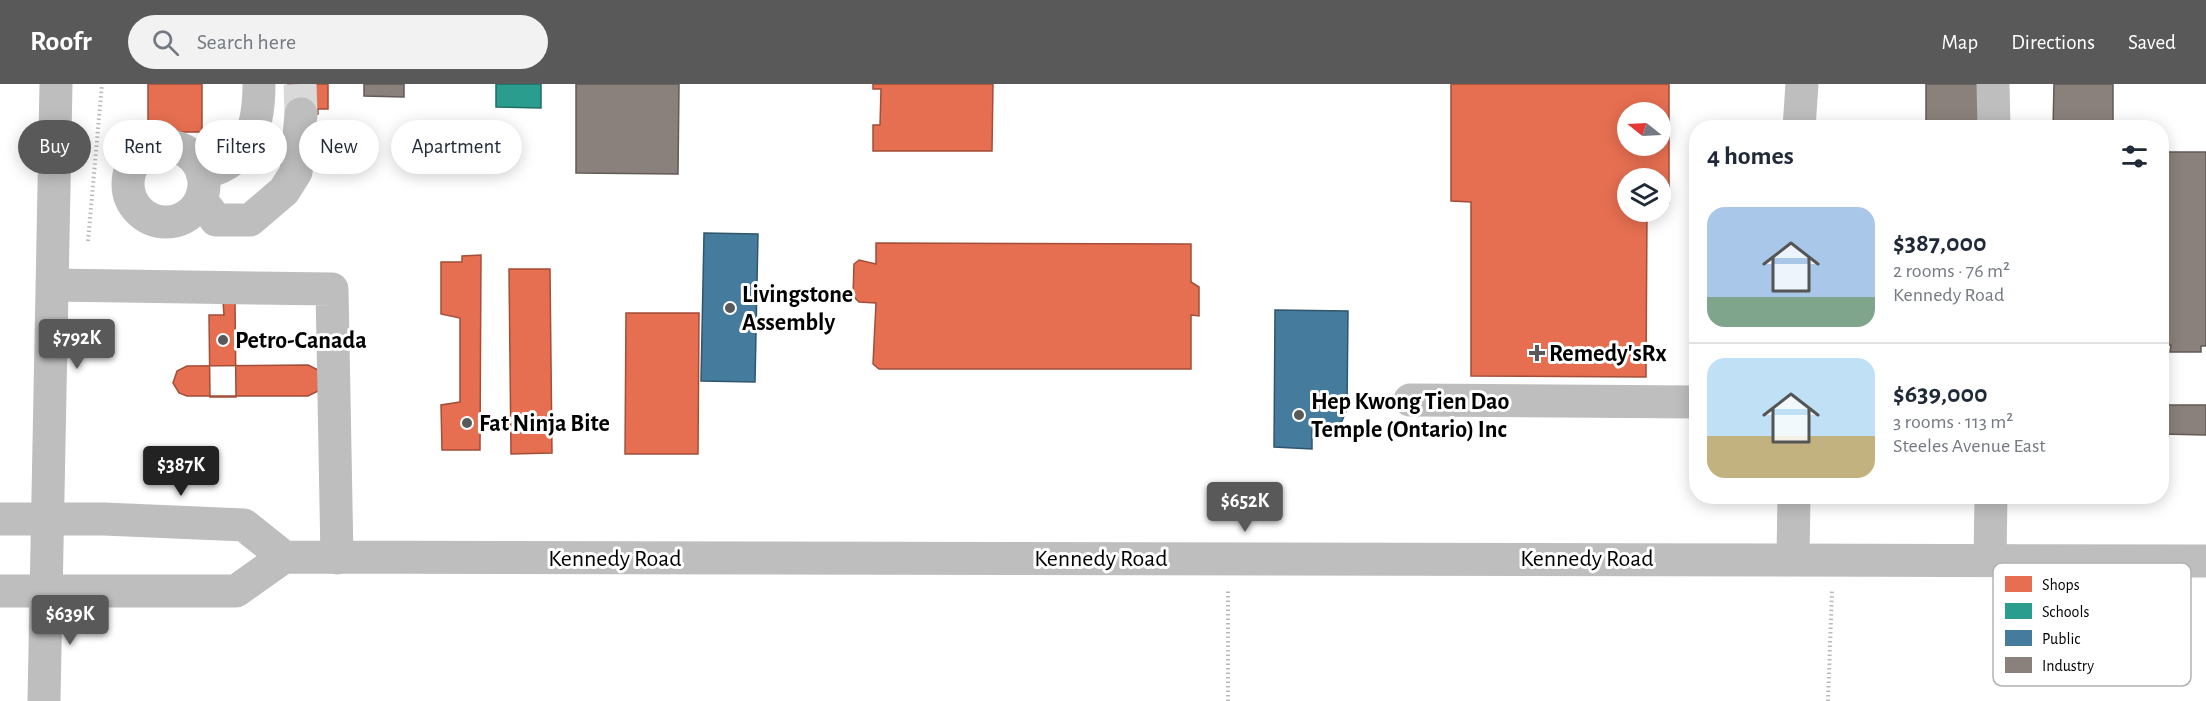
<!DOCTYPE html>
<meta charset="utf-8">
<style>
body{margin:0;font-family:"Alegreya Sans",sans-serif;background:#f2f2f3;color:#1f2937;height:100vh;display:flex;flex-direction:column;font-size:22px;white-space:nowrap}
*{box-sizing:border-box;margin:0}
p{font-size:20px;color:#747a83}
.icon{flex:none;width:33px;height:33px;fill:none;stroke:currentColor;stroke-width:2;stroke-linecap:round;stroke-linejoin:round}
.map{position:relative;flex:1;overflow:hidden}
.side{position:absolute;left:1689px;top:36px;width:480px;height:384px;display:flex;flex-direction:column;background:#fff;border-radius:24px;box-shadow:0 3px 15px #0003}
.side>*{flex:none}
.guide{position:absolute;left:18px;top:36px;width:570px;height:54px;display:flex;gap:12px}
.needle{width:39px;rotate:288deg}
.fabs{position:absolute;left:1617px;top:18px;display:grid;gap:12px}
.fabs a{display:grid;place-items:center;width:54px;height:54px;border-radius:50%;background:#fff;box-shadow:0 3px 15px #0003;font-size:30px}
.price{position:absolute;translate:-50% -51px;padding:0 14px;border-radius:6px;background:#595959;color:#fff;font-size:20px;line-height:39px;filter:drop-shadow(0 2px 3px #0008)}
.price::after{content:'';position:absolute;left:50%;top:36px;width:18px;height:14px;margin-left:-9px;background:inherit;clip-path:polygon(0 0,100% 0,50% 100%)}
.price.on{background:#222;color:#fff}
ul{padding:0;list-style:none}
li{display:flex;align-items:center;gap:18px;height:150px;padding:0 18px}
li+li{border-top:2px solid #e0e1e3}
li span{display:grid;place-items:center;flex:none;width:168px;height:120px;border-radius:18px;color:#555}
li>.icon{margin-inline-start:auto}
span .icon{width:72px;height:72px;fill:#fffc;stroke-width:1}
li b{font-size:26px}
h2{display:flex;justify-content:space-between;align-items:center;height:72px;padding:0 18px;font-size:26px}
.chip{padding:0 21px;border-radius:27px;background:#fff;box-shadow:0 3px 15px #0003;font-size:21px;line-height:54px}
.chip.on{background:#595959;color:#fff}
header{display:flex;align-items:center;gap:36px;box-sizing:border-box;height:84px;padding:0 30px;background:#595959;color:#fff}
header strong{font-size:28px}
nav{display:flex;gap:33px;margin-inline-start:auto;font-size:21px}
.search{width:420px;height:54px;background:#f2f2f3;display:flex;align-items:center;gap:15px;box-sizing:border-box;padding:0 21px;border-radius:33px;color:#747a83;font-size:22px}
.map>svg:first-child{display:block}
.shops{fill:#e76f51;stroke:#a24e39;stroke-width:1.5;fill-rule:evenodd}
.schools{fill:#2a9d8f;stroke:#1d6e64;stroke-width:1.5}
.public{fill:#457b9d;stroke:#30566e;stroke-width:1.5}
.industry{fill:#8a817c;stroke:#615a57;stroke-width:1.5}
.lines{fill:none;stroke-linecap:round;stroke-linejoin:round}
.minor-tunnel{stroke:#d9d9d9;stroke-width:33;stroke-dasharray:33 16;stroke-linecap:butt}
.path{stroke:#b9b9b9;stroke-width:4;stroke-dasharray:1.5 3;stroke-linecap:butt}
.minor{stroke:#bebebe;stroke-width:33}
.major{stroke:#bebebe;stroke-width:33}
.poi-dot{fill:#595959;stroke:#fff;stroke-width:2}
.labels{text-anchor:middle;stroke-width:6;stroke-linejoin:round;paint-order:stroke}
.poi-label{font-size:24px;font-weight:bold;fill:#000;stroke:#fff;text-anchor:start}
.street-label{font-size:24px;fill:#000;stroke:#fff}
.key{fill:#fff;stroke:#b2b2b2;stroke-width:1.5}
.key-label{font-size:16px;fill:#000}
</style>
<header>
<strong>Roofr</strong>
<div class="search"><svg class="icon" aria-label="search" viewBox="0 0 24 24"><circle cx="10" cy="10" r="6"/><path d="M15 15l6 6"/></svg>Search here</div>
<nav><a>Map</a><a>Directions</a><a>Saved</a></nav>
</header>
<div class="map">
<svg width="2206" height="617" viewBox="0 0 2206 617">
<rect width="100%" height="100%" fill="#fff"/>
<!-- shops -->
<path class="shops" d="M148,0H202V48H148Z
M288,0H328V25H318V30H288Z
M873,0H993L992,67H873V41H880L881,5H873Z
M1451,0H1669V119H1660V94H1628V128H1647L1646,293L1471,292V118L1451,117ZM1628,28H1660V62H1628Z
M876,159L1191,160V198L1199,203V232L1191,231V285H879L873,280L876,219L859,218L853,212L854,180L859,176L876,180Z
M481,171L480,366H442L441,321L460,318V234L441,230V178H462V172Z
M509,185H550L552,369L511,370Z
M223,217H235L236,313H210L209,231H224Z
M626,229H699L698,370H625Z
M308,281L318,286V307L308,312H187L179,309L173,299L177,287L187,282Z"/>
<!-- schools -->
<path class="schools" d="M496,0H541V24L496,23Z"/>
<!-- public -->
<path class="public" d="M704,149L758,150L755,298L701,297Z
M1275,226L1348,227L1347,325L1342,337L1333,344L1312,346V365L1274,363Z"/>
<!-- industry -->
<path class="industry" d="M364,0H404V13L364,12Z
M576,0H679L678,90L576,89Z
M1926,0H1982L1981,44H1926Z
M2054,0H2113V44H2053Z
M2162,68H2206V262H2201V268H2170L2171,261H2162Z
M2162,321H2206V351L2162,350Z"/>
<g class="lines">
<!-- minor-tunnel -->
<path class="minor-tunnel" d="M300,0L301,30"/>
<!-- path -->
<path class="path" d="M88,157L102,0
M1228,617V507
M1828,617L1832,507"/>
<!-- minor -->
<path class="minor" d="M1993,0L1994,44
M1799,44L1802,0
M128 100a38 38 0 1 1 76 0a38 38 0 1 1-76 0Z
M202,89C249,79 259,44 259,0
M208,125L216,136H250L284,107L296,88L301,30
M54,201L332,205L337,474
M1410,316L1696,318
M1793,474L1794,412
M1990,475L1991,412"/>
<!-- major -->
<path class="major" d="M0,435H104L244,441L284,473
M0,507H236L284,473L2206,477
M44,617L56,0"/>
</g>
<!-- markers -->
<g class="poi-dot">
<circle cx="730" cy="224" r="6"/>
<circle cx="223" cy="256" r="6"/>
<path d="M1534 260h6v6h6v6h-6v6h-6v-6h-6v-6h6z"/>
<circle cx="1299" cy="331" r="6"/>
<circle cx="467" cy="339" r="6"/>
</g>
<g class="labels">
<!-- poi labels -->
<g class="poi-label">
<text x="742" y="218">Livingstone<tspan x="742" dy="28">Assembly</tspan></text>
<text x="235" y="264">Petro-Canada</text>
<text x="1549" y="277">Remedy'sRx</text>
<text x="1311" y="325">Hep Kwong Tien Dao<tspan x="1311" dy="28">Temple (Ontario) Inc</tspan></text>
<text x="479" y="347">Fat Ninja Bite</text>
</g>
<!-- street labels -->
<g class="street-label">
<text x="615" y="482">Kennedy Road</text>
<text x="1101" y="482">Kennedy Road</text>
<text x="1587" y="482">Kennedy Road</text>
</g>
</g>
<!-- legend -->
<rect x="1993" y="479" width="198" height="123" rx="9" class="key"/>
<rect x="2005" y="492" width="27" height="16" fill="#e76f51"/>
<rect x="2005" y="519" width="27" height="16" fill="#2a9d8f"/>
<rect x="2005" y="546" width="27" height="16" fill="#457b9d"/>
<rect x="2005" y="573" width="27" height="16" fill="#8a817c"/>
<g class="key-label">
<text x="2042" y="506">Shops</text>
<text x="2042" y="533">Schools</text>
<text x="2042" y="560">Public</text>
<text x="2042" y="587">Industry</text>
</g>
</svg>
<div class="fabs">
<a><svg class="needle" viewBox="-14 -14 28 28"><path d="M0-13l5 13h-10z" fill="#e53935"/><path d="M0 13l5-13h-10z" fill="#747a83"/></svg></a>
<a><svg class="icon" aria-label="layers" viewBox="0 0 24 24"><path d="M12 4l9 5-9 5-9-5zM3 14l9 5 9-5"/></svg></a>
</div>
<b class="price" style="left:77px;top:286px">$792K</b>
<b class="price on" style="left:181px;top:413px">$387K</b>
<b class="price" style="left:1245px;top:449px">$652K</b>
<b class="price" style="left:70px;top:562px">$639K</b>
<div class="guide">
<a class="chip on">Buy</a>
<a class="chip">Rent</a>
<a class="chip">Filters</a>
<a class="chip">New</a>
<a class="chip">Apartment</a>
</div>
<section class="side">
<h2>4 homes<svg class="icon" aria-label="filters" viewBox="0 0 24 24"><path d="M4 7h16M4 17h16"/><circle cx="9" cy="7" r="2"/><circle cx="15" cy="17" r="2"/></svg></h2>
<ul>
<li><span style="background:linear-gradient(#a9c7e8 75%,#7fa58c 0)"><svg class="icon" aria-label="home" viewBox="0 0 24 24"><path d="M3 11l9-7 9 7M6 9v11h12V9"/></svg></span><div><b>$387,000</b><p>2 rooms · 76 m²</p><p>Kennedy Road</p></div></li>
<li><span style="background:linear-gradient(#bfe0f5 65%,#c2b280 0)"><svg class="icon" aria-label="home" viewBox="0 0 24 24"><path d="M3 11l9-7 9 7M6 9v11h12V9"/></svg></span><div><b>$639,000</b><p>3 rooms · 113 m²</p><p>Steeles Avenue East</p></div></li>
</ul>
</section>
</div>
